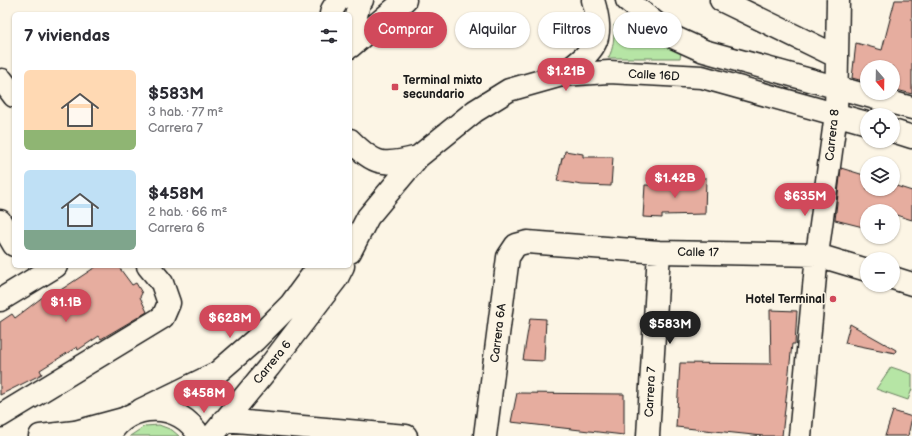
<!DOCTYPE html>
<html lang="es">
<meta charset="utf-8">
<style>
body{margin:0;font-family:"Balsamiq Sans",sans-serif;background:#f7f7f7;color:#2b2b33;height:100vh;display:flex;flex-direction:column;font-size:15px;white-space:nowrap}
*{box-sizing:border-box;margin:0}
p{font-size:13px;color:#7c7c81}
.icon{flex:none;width:22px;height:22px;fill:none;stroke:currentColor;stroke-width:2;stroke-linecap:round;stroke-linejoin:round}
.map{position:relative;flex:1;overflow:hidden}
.side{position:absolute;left:12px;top:12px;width:340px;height:256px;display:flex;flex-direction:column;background:#fff;border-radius:6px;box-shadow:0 1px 3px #0004}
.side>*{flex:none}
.hud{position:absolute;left:364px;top:12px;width:380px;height:36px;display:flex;gap:8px}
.needle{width:26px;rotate:160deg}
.buttons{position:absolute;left:860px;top:60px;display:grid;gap:8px}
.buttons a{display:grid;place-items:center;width:40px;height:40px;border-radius:50%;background:#fff;box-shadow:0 1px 3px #0004;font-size:20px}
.price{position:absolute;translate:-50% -34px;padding:0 9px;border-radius:14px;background:#d1495b;color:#fff;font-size:13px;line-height:26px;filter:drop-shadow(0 1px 2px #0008)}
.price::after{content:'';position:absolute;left:50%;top:24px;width:12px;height:9px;margin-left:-6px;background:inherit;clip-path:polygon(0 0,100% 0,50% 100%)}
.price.on{background:#222;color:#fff}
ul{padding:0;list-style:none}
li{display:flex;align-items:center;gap:12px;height:100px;padding:0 12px}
li span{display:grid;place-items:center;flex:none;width:112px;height:80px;border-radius:6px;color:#555}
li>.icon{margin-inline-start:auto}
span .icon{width:48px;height:48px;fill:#fffc;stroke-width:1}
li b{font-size:17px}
h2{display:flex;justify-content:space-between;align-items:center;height:48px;padding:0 12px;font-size:17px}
.tag{padding:0 14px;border-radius:18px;background:#fff;box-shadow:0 1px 3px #0004;font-size:14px;line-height:36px}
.tag.on{background:#d1495b;color:#fff}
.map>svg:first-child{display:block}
.green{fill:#b6e5a5;stroke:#698060}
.building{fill:#e6ad9f;stroke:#1c1c1c}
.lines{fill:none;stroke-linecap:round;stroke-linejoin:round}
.minor-casing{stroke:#1c1c1c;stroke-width:25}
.major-casing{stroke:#1c1c1c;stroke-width:25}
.minor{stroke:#fcf5e5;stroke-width:22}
.major{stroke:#fcf5e5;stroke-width:22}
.poi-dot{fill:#d1495b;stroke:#fcf5e5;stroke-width:1.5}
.labels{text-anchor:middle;stroke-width:3;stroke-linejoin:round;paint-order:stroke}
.street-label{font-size:12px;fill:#1c1c1c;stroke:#fcf5e5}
.poi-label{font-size:12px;font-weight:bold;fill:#1c1c1c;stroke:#fcf5e5;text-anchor:start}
</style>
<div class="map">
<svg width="912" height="436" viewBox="0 0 912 436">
<rect width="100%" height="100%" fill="#fcf5e5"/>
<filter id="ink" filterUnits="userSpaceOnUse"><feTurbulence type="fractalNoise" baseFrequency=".025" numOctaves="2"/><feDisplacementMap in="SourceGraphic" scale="8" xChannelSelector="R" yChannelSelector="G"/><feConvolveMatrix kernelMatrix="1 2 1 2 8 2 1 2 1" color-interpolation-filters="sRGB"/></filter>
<g filter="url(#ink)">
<!-- green -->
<path class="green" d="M618,22L681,53L680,58H608C614,49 614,36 614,25Z
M891,367L912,374V389L908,400L876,389Z
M159,425L172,430L179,436H130L145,426Z"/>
<!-- building -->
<path class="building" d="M895,0H912V94L893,89V67H867V82L852,78L856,43L882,50Z
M565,151L583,154V157H613L611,186L582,185L557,181L562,158L564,157Z
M841,168L867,176V189H893V185L912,191V220L896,215L893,226V211H867V228L835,220Z
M688,178H706L705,214L662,215V218L643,217L645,185L688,186Z
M97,266H118L132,285L136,283L142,293L140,297L147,312L101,339L99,336L78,350L77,347L40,370L42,374L0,395V322L12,314L15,318L44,296L47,299Z
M770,310L797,311L795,344H792L782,436H763L676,427L680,363L771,364Z
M530,318L546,319L544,361L523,360Z
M850,324L896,350L895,353L845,343Z
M517,393L624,394V435L511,422Z
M893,411L912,417L908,436H885Z"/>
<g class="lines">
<defs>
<path id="minor" d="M627,0L673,37L704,51L912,108
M721,0L836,56
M331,14L332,10L338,0
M350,42L359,3L362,0
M350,47L405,0
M562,75C594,50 606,43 593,0
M2,80L14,96
M893,131L912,137
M350,140C376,166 383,166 418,157
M0,221L14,245
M350,252L368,217L418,157L475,111L509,90L562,75L609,72L702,77L867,123
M893,278L912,284
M0,300L56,266
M141,410L217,373L255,340L291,304L319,266
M0,416L163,317L169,303L162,283L148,266
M224,420L406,436
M109,436C128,401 181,401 199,436
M212,436L269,367L337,278L343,266
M485,436L508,257L516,245L527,242L659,252L817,255L867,270
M648,436L659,252
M800,436L817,255L836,114L838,0"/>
<path id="major" d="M40,436L75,432L123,419"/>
</defs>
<!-- minor casing -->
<use href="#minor" class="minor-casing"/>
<!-- major casing -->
<use href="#major" class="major-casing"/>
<!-- minor -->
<use href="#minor" class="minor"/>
<!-- major -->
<use href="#major" class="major"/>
</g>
</g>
<!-- markers -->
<g class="poi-dot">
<rect x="391" y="83" width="8" height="8" rx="2"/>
<circle cx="833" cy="299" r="4"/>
</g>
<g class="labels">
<!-- street labels -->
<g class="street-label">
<text transform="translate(654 75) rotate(3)" y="4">Calle 16D</text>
<text transform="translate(832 135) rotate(-84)" y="4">Carrera 8</text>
<text transform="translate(698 252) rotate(1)" y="4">Calle 17</text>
<text transform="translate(498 333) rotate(-83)" y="4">Carrera 6A</text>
<text transform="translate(272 362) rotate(-51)" y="4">Carrera 6</text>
<text transform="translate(650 392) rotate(-87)" y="4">Carrera 7</text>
</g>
<!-- poi labels -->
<g class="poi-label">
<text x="403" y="84">Terminal mixto<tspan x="403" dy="14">secundario</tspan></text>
<text x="825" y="303" text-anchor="end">Hotel Terminal</text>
</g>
</g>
</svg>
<div class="buttons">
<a><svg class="needle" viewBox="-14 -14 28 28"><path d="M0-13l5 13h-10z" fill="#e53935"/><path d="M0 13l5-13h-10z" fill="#7c7c81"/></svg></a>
<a><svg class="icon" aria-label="locate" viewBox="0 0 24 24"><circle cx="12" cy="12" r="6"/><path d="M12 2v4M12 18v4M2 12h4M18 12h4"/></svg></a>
<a><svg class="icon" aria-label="layers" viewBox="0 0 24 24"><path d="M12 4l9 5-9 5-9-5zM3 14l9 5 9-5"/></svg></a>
<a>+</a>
<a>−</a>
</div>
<b class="price" style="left:566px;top:92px">$1.21B</b>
<b class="price" style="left:675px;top:199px">$1.42B</b>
<b class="price" style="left:805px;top:217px">$635M</b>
<b class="price" style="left:66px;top:323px">$1.1B</b>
<b class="price" style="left:230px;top:339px">$628M</b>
<b class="price on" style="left:670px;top:345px">$583M</b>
<b class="price" style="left:204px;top:414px">$458M</b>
<div class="hud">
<a class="tag on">Comprar</a>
<a class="tag">Alquilar</a>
<a class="tag">Filtros</a>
<a class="tag">Nuevo</a>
</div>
<section class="side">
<h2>7 viviendas<svg class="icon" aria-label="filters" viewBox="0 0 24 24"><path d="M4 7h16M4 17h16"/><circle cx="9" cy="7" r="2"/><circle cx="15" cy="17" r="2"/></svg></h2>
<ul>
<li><span style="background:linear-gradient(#ffd9b3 75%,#8fb573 0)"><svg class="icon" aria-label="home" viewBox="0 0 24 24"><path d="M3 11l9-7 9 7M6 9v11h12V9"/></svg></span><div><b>$583M</b><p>3 hab. · 77 m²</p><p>Carrera 7</p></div></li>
<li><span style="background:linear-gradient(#bfe0f5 75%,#7fa58c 0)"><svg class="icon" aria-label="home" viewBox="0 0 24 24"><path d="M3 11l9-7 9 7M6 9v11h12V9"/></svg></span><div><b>$458M</b><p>2 hab. · 66 m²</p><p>Carrera 6</p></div></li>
</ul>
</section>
</div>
